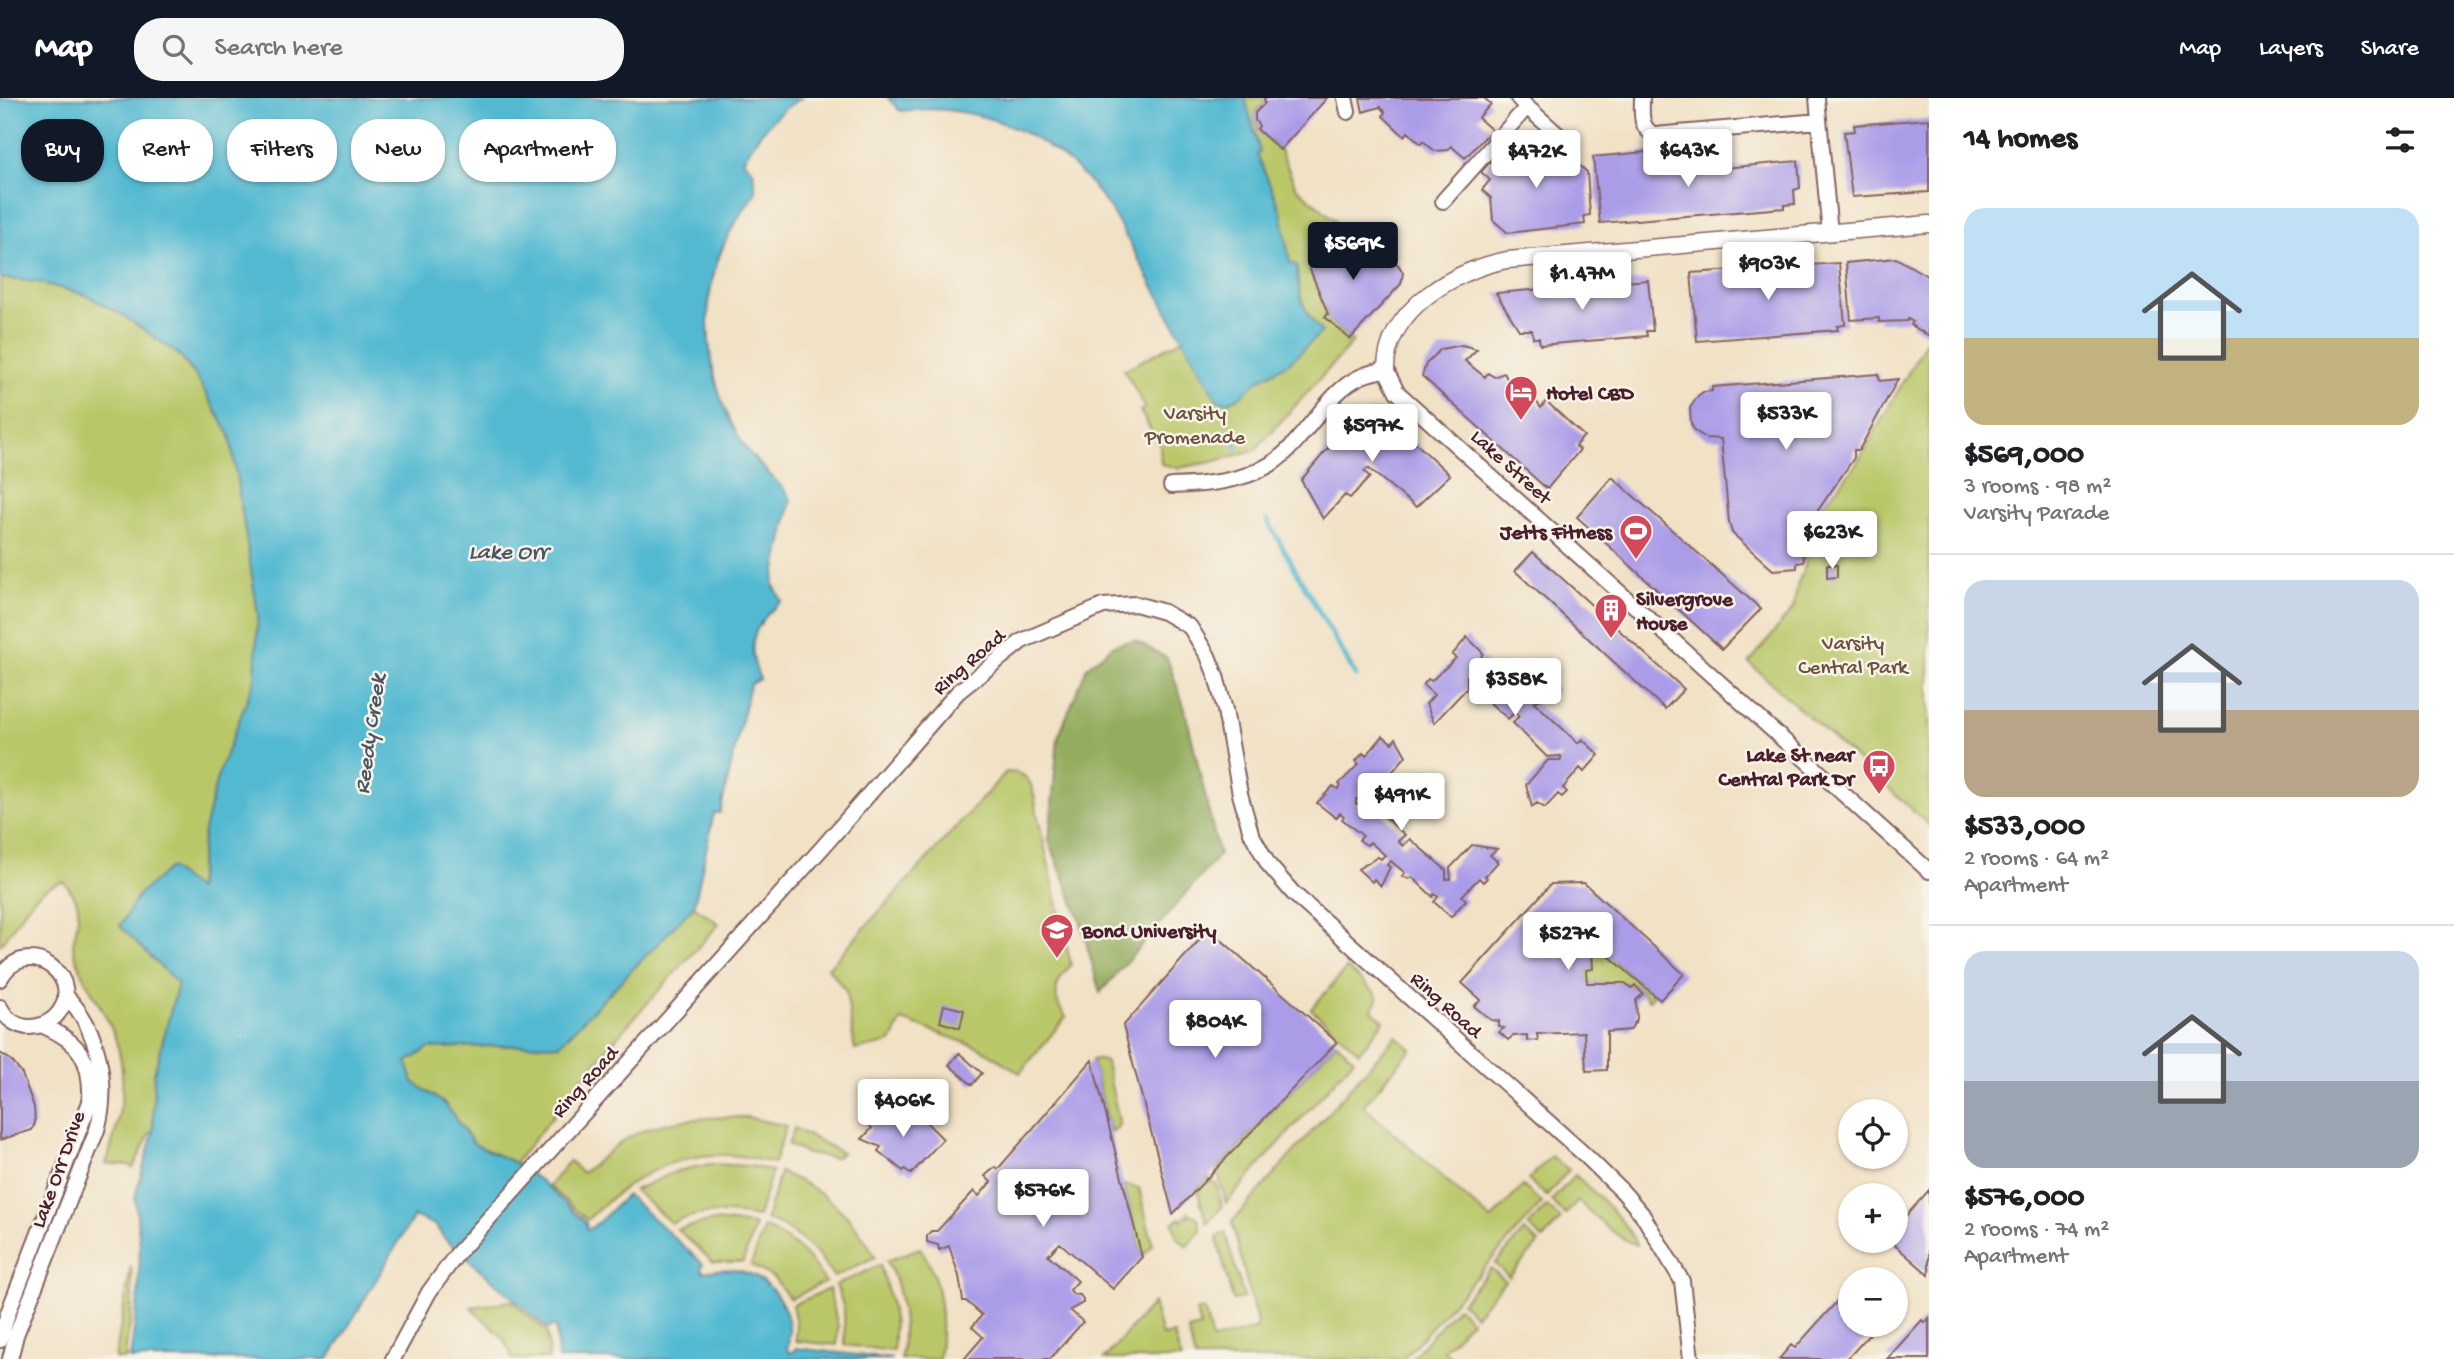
<!DOCTYPE html>
<meta charset="utf-8">
<style>
body{margin:0;font-family:"Gochi Hand",sans-serif;background:#f6f6f6;color:#202124;height:100vh;display:flex;flex-direction:column;font-size:26px;white-space:nowrap}
*{box-sizing:border-box;margin:0}
p{font-size:23px;color:#757577}
.icon{flex:none;width:38px;height:38px;fill:none;stroke:currentColor;stroke-width:2;stroke-linecap:round;stroke-linejoin:round}
.map{position:relative;flex:1;overflow:hidden}
.panel{display:flex;flex-direction:column;background:#fff;width:525px}
.panel>*{flex:none}
.hud{position:absolute;left:21px;top:21px;width:665px;height:63px;display:flex;gap:14px}
.tools{position:absolute;left:1838px;top:1001px;display:grid;gap:14px}
.tools a{display:grid;place-items:center;width:70px;height:70px;border-radius:50%;background:#fff;box-shadow:0 2px 5px #0004;font-size:35px}
.price{position:absolute;translate:-50% -60px;padding:0 16px;border-radius:7px;background:#fff;color:#222;font-size:23px;line-height:46px;filter:drop-shadow(0 2px 4px #0008)}
.price::after{content:'';position:absolute;left:50%;top:42px;width:21px;height:16px;margin-left:-10px;background:inherit;clip-path:polygon(0 0,100% 0,50% 100%)}
.price.current{background:#111827;color:#fff}
ul{padding:0;list-style:none}
li{display:grid;align-content:center;gap:14px;height:371px;padding:0 35px}
li+li{border-top:2px solid #e0e0e0}
li span{display:grid;place-items:center;height:217px;border-radius:21px;color:#555}
li>.icon{margin-inline-start:auto}
span .icon{width:126px;height:126px;fill:#fffc;stroke-width:1}
li b{font-size:30px}
h2{display:flex;justify-content:space-between;align-items:center;height:84px;padding:0 35px;font-size:30px}
.pill{padding:0 24px;border-radius:28px;background:#fff;box-shadow:0 2px 5px #0004;font-size:24px;line-height:63px}
.pill.current{background:#111827;color:#fff}
header{display:flex;align-items:center;gap:42px;box-sizing:border-box;height:98px;padding:0 35px;background:#111827;color:#fff}
header strong{font-size:33px}
nav{display:flex;gap:38px;margin-inline-start:auto;font-size:24px}
.search{width:490px;height:63px;background:#f6f6f6;display:flex;align-items:center;gap:18px;box-sizing:border-box;padding:0 24px;border-radius:28px;color:#757577;font-size:26px}
main{display:flex;flex:1;min-height:0}
.map>svg:first-child{display:block}
.green{fill:#bac769;stroke:#82734a;stroke-width:2}
.forest{fill:#93ac5d;stroke:#6e6644;stroke-width:2}
.water{fill:#53b9d1;stroke:#4e6c7e;stroke-width:2}
.lines{fill:none;stroke-linecap:round;stroke-linejoin:round}
.stream{stroke:#53b9d1;stroke-width:5}
.building{fill:#ab9ce8}
.minor-casing{stroke:#846361;stroke-width:18}
.tertiary-casing{stroke:#846361;stroke-width:19}
.minor{stroke:#fff;stroke-width:14}
.tertiary{stroke:#fff;stroke-width:16}
.labels{text-anchor:middle;stroke-width:5;stroke-linejoin:round;paint-order:stroke}
.poi-label{font-size:21px;font-weight:bold;fill:#4a1f2b;stroke:#f7f3e8;text-anchor:start}
.park-label{font-size:21px;fill:#6c513e;stroke:#f7f3e8}
.street-label{font-size:21px;fill:#4a1f2b;stroke:#f7f3e8}
.water-label{font-size:23px;font-style:italic;fill:#4d5565;stroke:#f7f3e8}
</style>
<header>
<strong>Map</strong>
<div class="search"><svg class="icon" aria-label="search" viewBox="0 0 24 24"><circle cx="10" cy="10" r="6"/><path d="M15 15l6 6"/></svg>Search here</div>
<nav><a>Map</a><a>Layers</a><a>Share</a></nav>
</header>
<main>
<div class="map">
<svg width="1929" height="1261" viewBox="0 0 1929 1261">
<rect width="100%" height="100%" fill="#f7f3e8"/>
<filter id="ink" filterUnits="userSpaceOnUse"><feTurbulence type="fractalNoise" baseFrequency=".0143" numOctaves="2"/><feDisplacementMap in="SourceGraphic" scale="14" xChannelSelector="R" yChannelSelector="G"/><feConvolveMatrix kernelMatrix="1 2 1 2 8 2 1 2 1" color-interpolation-filters="sRGB"/></filter>
<filter id="wash" filterUnits="userSpaceOnUse"><feTurbulence type="fractalNoise" baseFrequency=".00686" numOctaves="4" result="noise"/><feDisplacementMap in="SourceGraphic" scale="28" xChannelSelector="R" yChannelSelector="G"/><feGaussianBlur stdDeviation="1.57" result="paint"/><feColorMatrix in="noise" values="0 0 0 0 0 0 0 0 0 0 0 0 0 0 0 0 0 1.4 0 .05"/><feComposite in="paint" operator="in"/></filter>
<g filter="url(#wash)">
<rect width="100%" height="100%" fill="#f1e1c5"/>
<!-- green -->
<path class="green" d="M1238,0H1264L1265,5L1255,15V22L1259,28L1257,31L1280,52L1296,89L1336,123L1313,154L1309,169L1328,216L1326,219L1353,244L1255,352L1212,364L1178,370L1161,366L1160,348L1140,313L1145,309L1124,272L1189,238Z
M0,180L38,184L86,197L124,218L178,256L195,277L230,337L258,516L255,581L217,680L204,733L196,793L178,886L154,976L153,1035H150L133,1070L128,1067L106,1066C122,1015 133,971 107,921C95,897 78,875 73,848C73,843 75,837 76,832C81,808 79,802 64,784C30,789 21,824 0,847Z
M1929,238V727L1749,565L1793,511L1798,485L1806,465L1803,433L1857,365Z
M1006,674C1033,672 1034,694 1037,715L1071,867C1054,884 1051,900 1066,919L1020,975L980,950L902,922L891,944L855,952L846,893L828,870Z
M694,808L719,826L616,940L515,1065L474,1046L445,1006L413,984L407,964L429,950L560,946Z
M1588,831L1592,836L1588,840L1654,897L1649,902L1635,887L1632,890L1625,885H1587L1586,872L1593,871L1592,852H1587L1586,844H1582L1580,837Z
M1347,870L1376,896L1378,901L1372,912L1384,923L1359,954L1311,911Z
M1396,938L1411,951L1363,1008L1491,1122L1523,1088L1542,1105L1403,1261H1195L1188,1232L1200,1229L1196,1213L1204,1211L1212,1242L1256,1231L1257,1225L1232,1124Z
M1337,944L1354,961L1226,1105L1217,1071Z
M1096,961L1106,964L1119,1023V1027L1113,1034L1110,1031L1092,962Z
M747,1019L786,1028L774,1065C758,1062 742,1057 726,1057C669,1055 626,1084 587,1122L549,1088L569,1063L582,1075C595,1066 607,1054 620,1045C656,1020 705,1019 747,1019Z
M794,1030L842,1055L835,1060L808,1056L788,1047Z
M1551,1058L1569,1072L1547,1098L1528,1082Z
M710,1066L751,1068L772,1073L758,1119C729,1113 698,1113 671,1125L634,1092L677,1073Z
M780,1074C824,1092 853,1117 875,1159L834,1179C817,1152 796,1132 766,1121Z
M1575,1077C1594,1094 1629,1125 1636,1147C1613,1138 1596,1119 1578,1103L1565,1117L1551,1103Z
M1209,1079L1210,1085L1212,1083L1217,1087L1222,1109L1207,1126L1197,1091Z
M1124,1087L1139,1090L1153,1147L1142,1159Z
M1547,1108L1561,1121L1543,1141L1528,1128Z
M1188,1114L1198,1120L1201,1133L1187,1148L1177,1139L1173,1125L1180,1120L1182,1123L1186,1117L1189,1118Z
M714,1123L755,1127L743,1164H713L677,1131Z
M764,1129C792,1142 810,1158 825,1184L790,1201L774,1180L751,1167Z
M1524,1133L1539,1145L1509,1179L1495,1166Z
M1225,1134L1244,1200L1234,1202L1232,1199L1217,1140Z
M920,1150C942,1180 944,1225 939,1261H901C906,1229 902,1192 887,1163Z
M880,1167C889,1195 897,1224 893,1253L845,1247L844,1210L836,1187Z
M131,1168C132,1187 133,1208 130,1227C127,1239 125,1248 126,1261H115Z
M1491,1170L1505,1183L1475,1217L1461,1205Z
M829,1191L838,1228L837,1247L796,1243V1225L792,1207Z
M512,1203L547,1234L549,1261H512C507,1236 487,1227 471,1209Z
M1153,1205L1162,1238L1174,1236L1181,1261H1104Z
M1457,1209L1471,1222L1444,1252L1453,1261H1411Z"/>
<!-- forest -->
<path class="forest" d="M1134,542L1167,560L1185,611L1219,757L1100,895L1080,821L1049,743L1058,639L1087,569L1114,547Z"/>
<!-- water -->
<path class="water" d="M0,0H801C775,15 757,36 743,63L753,72L756,94C745,110 733,126 725,144C695,209 707,290 745,349C758,368 779,382 791,401L773,486L782,503C754,526 744,545 760,581L750,586L720,715H714L694,808L560,946L429,950L407,964L413,984L445,1006L474,1046L515,1065L541,1083L586,1125L587,1132C597,1129 617,1105 627,1097L703,1166L701,1169L703,1174C714,1172 725,1170 736,1172C772,1178 797,1215 787,1251L790,1255L795,1253L796,1250L892,1261H558L556,1229L552,1228L548,1231L444,1140L435,1127L414,1118L329,1261H130L138,1202L140,1148L135,1099L153,1035L154,976L178,886L120,828L139,796L170,770L197,792L204,733L217,680L255,581L258,516L230,337L195,277L178,256L124,218L86,197L38,184L0,180Z
M888,0H1245L1260,54L1257,56L1281,113L1290,165L1297,167C1297,196 1303,213 1322,234L1290,264L1256,284L1240,299L1228,304L1217,302C1195,263 1173,224 1152,186C1138,161 1125,135 1110,111C1064,41 983,3 900,13Z"/>
<g class="lines">
<!-- stream -->
<path class="stream" d="M1234,337L1237,350
M1267,422L1356,578"/>
</g>
<g id="blocks">
<!-- building -->
<path class="building" d="M1264,0H1327L1280,52L1257,31L1259,28L1255,22V15L1265,5Z
M1360,0H1484L1491,6L1478,20L1492,32L1465,60L1451,48L1448,52L1435,53L1423,43L1421,46L1408,34L1404,38L1383,18L1385,14L1380,9L1363,14Z
M1929,21V94L1852,99L1844,34L1855,33L1854,27Z
M1526,43L1541,57L1543,55L1551,62L1561,51L1587,74L1590,117L1584,118L1585,126L1508,135L1493,122L1491,100L1482,92L1490,82L1481,74L1506,45L1516,53Z
M1656,53L1659,76L1798,63L1800,90L1794,92L1795,106L1784,107V110L1600,125L1593,59Z
M1338,132L1363,154L1373,144L1399,168L1403,175L1401,186L1350,241L1325,219L1328,216L1309,169L1313,154L1317,155Z
M1896,160L1929,179V238L1911,227L1913,224L1908,221L1907,223L1879,224V220L1851,222L1846,165Z
M1839,165L1845,227L1837,228L1838,232L1697,243L1691,175Z
M1648,182L1653,233H1646L1647,238L1540,247L1539,240H1533L1532,232H1519L1496,195Z
M1462,247L1477,251L1465,263L1485,279L1488,275L1494,279L1504,275L1509,284L1528,292L1541,310L1546,303L1584,338L1575,348L1580,352L1547,391L1422,278L1426,266L1441,251Z
M1878,276L1880,283L1898,281L1859,352H1854V360L1812,421H1800L1804,464L1797,465V470L1773,472L1732,435L1729,424L1721,341L1706,340L1695,333L1691,326L1690,310L1698,298L1703,294L1712,293V289Z
M1372,313H1381L1450,377L1416,409L1368,370L1364,373L1370,379L1350,400L1345,397L1323,421L1301,382L1340,336H1344L1349,329L1355,331L1358,328L1355,323L1362,316Z
M1612,379L1761,511L1722,551L1577,419Z
M1533,454L1684,591L1665,611L1515,473Z
M1827,467H1837V479L1827,480Z
M1467,539L1483,555L1481,559L1527,598L1530,595L1527,593L1537,572L1558,592L1534,604L1578,645L1582,641L1599,657L1584,674L1580,670L1563,690L1567,694L1562,699L1558,696L1545,710L1537,705L1532,709L1526,687L1548,662H1561V658L1547,659L1513,625L1519,618L1515,614L1508,621L1472,589V578H1467V590L1434,625L1426,606L1434,597L1423,587L1428,581L1431,583L1456,560L1452,557Z
M1383,638L1392,645L1396,640L1406,658L1369,701H1356V706L1368,704L1405,737L1398,743L1403,748L1410,741L1446,772V781H1451L1450,770L1472,747L1497,751L1490,757L1498,764L1485,778L1487,780L1483,784L1479,780L1462,798L1466,802L1451,819L1434,804L1438,799L1434,796L1433,799L1412,779L1409,781L1402,778L1405,775L1391,763L1387,767L1390,769L1381,788L1374,781L1372,784L1358,771L1378,759L1381,761L1385,757L1370,744L1367,747L1359,742L1363,738L1342,721L1344,718L1340,715L1336,720L1317,705L1333,688L1338,691L1341,688L1339,686L1359,666L1356,663L1363,655L1366,658Z
M1584,785L1684,876L1660,902L1588,840L1592,836L1588,831L1580,837L1582,844H1586L1587,852H1592L1593,871L1586,872L1587,885H1625L1632,890L1635,887L1643,896L1636,902L1637,921L1630,932L1607,934V972L1586,973L1584,934L1537,936L1538,942L1527,943V937L1513,938L1508,942L1499,934L1504,930L1499,929V923L1491,922L1474,908L1481,902L1462,885L1551,786Z
M1209,831L1337,944L1173,1116L1123,928Z
M944,907L964,912L960,930L940,924Z
M0,955L11,962L22,976L34,1009L35,1025L32,1032L0,1042Z
M959,955L982,975L972,987L949,967Z
M1092,962L1142,1159L1113,1191L1060,1145L1048,1157L1078,1183L1070,1192L1073,1196L1080,1197L1083,1201V1205L1070,1212L1083,1224L1050,1261H964L983,1239L972,1229L982,1217L966,1203H963L959,1178L949,1148L939,1152L938,1147L927,1144V1138L931,1133H937L974,1093L979,1098L991,1084L985,1078L995,1069L998,1071Z
M887,1007L905,1023L914,1012L943,1041L911,1076L905,1071L903,1073L878,1053L881,1049L862,1041L872,1030L869,1027Z
M1929,1092V1177L1890,1143H1895V1130Z
M1848,1191L1850,1227H1878L1847,1261H1779L1791,1247L1795,1250Z
M1929,1220V1261H1887L1922,1222L1925,1225Z"/>
</g>
</g>
<g filter="url(#ink)">
<use href="#blocks" fill-opacity="0" stroke="#846361" stroke-width="2"/>
<g class="lines">
<defs>
<path id="minor" d="M1345,0L1348,14
M1642,0C1642,15 1639,30 1655,37L1819,23
M1817,0L1830,135
M1527,9L1572,49
M1443,103L1527,9L1518,0
M1171,388C1203,387 1242,384 1271,366C1304,345 1326,294 1360,279C1368,275 1378,273 1386,272L1397,294L1929,773
M0,881C26,833 91,882 55,919C48,925 39,929 30,929C17,929 6,921 0,909
M0,1242L8,1215L90,1004C92,962 80,943 41,927
M10,1261L16,1237L97,1032C110,987 99,930 65,897
M393,1261L429,1194L457,1156L822,750L958,594L1022,543L1103,508L1136,506L1164,514L1190,529L1208,558L1216,578L1225,612L1240,696L1251,735L1268,766L1293,795L1585,1057L1623,1094L1642,1116L1682,1183L1691,1261"/>
<path id="tertiary" d="M1386,272C1386,211 1455,172 1507,162L1929,126"/>
</defs>
<!-- minor casing -->
<use href="#minor" class="minor-casing"/>
<!-- tertiary casing -->
<use href="#tertiary" class="tertiary-casing"/>
<!-- minor -->
<use href="#minor" class="minor"/>
<!-- tertiary -->
<use href="#tertiary" class="tertiary"/>
</g>
</g>
<!-- icons -->
<defs>
<symbol id="hotel-pin" viewBox="-11 -11 22 30"><path d="M0 17L-7.5 6A9.5 9.5 0 1 1 7.5 6Z" fill="#d1495b" stroke="#f7f3e8"/><path d="M-6-4.5h1.5V1H6V5H4.5V3h-9V5H-6ZM-4 0a1.8 1.8 0 1 1 3.6 0ZM.5 0V-2.5h3Q6-2.5 6 0Z" fill="#fff"/></symbol>
<symbol id="stadium-pin" viewBox="-11 -11 22 30"><path d="M0 17L-7.5 6A9.5 9.5 0 1 1 7.5 6Z" fill="#d1495b" stroke="#f7f3e8"/><path d="M0-5a6.5 5 0 1 0 0 10a6.5 5 0 1 0 0-10ZM-3.5-1.8h7v3.6h-7Z" fill="#fff"/></symbol>
<symbol id="building-pin" viewBox="-11 -11 22 30"><path d="M0 17L-7.5 6A9.5 9.5 0 1 1 7.5 6Z" fill="#d1495b" stroke="#f7f3e8"/><path d="M-4-6H4V6H1V3H-1V6H-4ZM-2.5-4.3h1.7v1.8h-1.7ZM.8-4.3h1.7v1.8H.8ZM-2.5-1h1.7V.8h-1.7ZM.8-1h1.7V.8H.8Z" fill="#fff"/></symbol>
<symbol id="bus-pin" viewBox="-11 -11 22 30"><path d="M0 17L-7.5 6A9.5 9.5 0 1 1 7.5 6Z" fill="#d1495b" stroke="#f7f3e8"/><path d="M-5-6H5V4H4V6H2V4H-2V6H-4V4H-5ZM-3.5-4V0h7V-4ZM-3.5 1.2v1.5H-2V1.2ZM2 1.2v1.5H3.5V1.2Z" fill="#fff"/></symbol>
<symbol id="university-pin" viewBox="-11 -11 22 30"><path d="M0 17L-7.5 6A9.5 9.5 0 1 1 7.5 6Z" fill="#d1495b" stroke="#f7f3e8"/><path d="M0-5L7-2L0 1L-7-2ZM-4 1L0 2.5L4 1V4Q0 6-4 4Z" fill="#fff"/></symbol>
</defs>
<g fill-rule="evenodd">
<use href="#hotel-pin" x="1502" y="275" width="38" height="52"/>
<use href="#stadium-pin" x="1617" y="414" width="38" height="52"/>
<use href="#building-pin" x="1592" y="493" width="38" height="52"/>
<use href="#bus-pin" x="1860" y="649" width="38" height="52"/>
<use href="#university-pin" x="1038" y="813" width="38" height="52"/>
</g>
<g class="labels">
<!-- poi labels -->
<g class="poi-label">
<text x="1546" y="301">Hotel CBD</text>
<text x="1612" y="440" text-anchor="end">Jetts Fitness</text>
<text x="1636" y="507">Silvergrove<tspan x="1636" dy="24">House</tspan></text>
<text x="1854" y="663" text-anchor="end">Lake St near<tspan x="1854" dy="24">Central Park Dr</tspan></text>
<text x="1082" y="839">Bond University</text>
</g>
<!-- park labels -->
<g class="park-label">
<text x="1195" y="321">Varsity<tspan x="1195" dy="24">Promenade</tspan></text>
<text x="1853" y="551">Varsity<tspan x="1853" dy="24">Central Park</tspan></text>
</g>
<!-- street labels -->
<g class="street-label">
<text transform="translate(1512 368) rotate(42)" y="7">Lake Street</text>
<text transform="translate(968 563) rotate(-41)" y="7">Ring Road</text>
<text transform="translate(1447 906) rotate(42)" y="7">Ring Road</text>
<text transform="translate(584 983) rotate(-48)" y="7">Ring Road</text>
<text transform="translate(57 1071) rotate(-70)" y="7">Lake Orr Drive</text>
</g>
<!-- water labels -->
<g class="water-label">
<text x="508" y="460">Lake Orr</text>
<text transform="translate(368 636) rotate(-82)" y="8">Reedy Creek</text>
</g>
</g>
</svg>
<div class="tools">
<a><svg class="icon" aria-label="locate" viewBox="0 0 24 24"><circle cx="12" cy="12" r="6"/><path d="M12 2v4M12 18v4M2 12h4M18 12h4"/></svg></a>
<a>+</a>
<a>−</a>
</div>
<b class="price" style="left:1688px;top:91px">$643K</b>
<b class="price" style="left:1536px;top:92px">$472K</b>
<b class="price current" style="left:1353px;top:184px">$569K</b>
<b class="price" style="left:1768px;top:204px">$903K</b>
<b class="price" style="left:1582px;top:214px">$1.47M</b>
<b class="price" style="left:1786px;top:354px">$533K</b>
<b class="price" style="left:1372px;top:366px">$597K</b>
<b class="price" style="left:1832px;top:473px">$623K</b>
<b class="price" style="left:1515px;top:620px">$358K</b>
<b class="price" style="left:1401px;top:735px">$491K</b>
<b class="price" style="left:1568px;top:874px">$527K</b>
<b class="price" style="left:1215px;top:962px">$804K</b>
<b class="price" style="left:903px;top:1041px">$406K</b>
<b class="price" style="left:1043px;top:1131px">$576K</b>
<div class="hud">
<a class="pill current">Buy</a>
<a class="pill">Rent</a>
<a class="pill">Filters</a>
<a class="pill">New</a>
<a class="pill">Apartment</a>
</div>
</div>
<section class="panel">
<h2>14 homes<svg class="icon" aria-label="filters" viewBox="0 0 24 24"><path d="M4 7h16M4 17h16"/><circle cx="9" cy="7" r="2"/><circle cx="15" cy="17" r="2"/></svg></h2>
<ul>
<li><span style="background:linear-gradient(#bfe0f5 60%,#c2b280 0)"><svg class="icon" aria-label="home" viewBox="0 0 24 24"><path d="M3 11l9-7 9 7M6 9v11h12V9"/></svg></span><div><b>$569,000</b><p>3 rooms · 98 m²</p><p>Varsity Parade</p></div></li>
<li><span style="background:linear-gradient(#c9d6e8 60%,#b9a48a 0)"><svg class="icon" aria-label="home" viewBox="0 0 24 24"><path d="M3 11l9-7 9 7M6 9v11h12V9"/></svg></span><div><b>$533,000</b><p>2 rooms · 64 m²</p><p>Apartment</p></div></li>
<li><span style="background:linear-gradient(#c9d6e8 60%,#9aa5b1 0)"><svg class="icon" aria-label="home" viewBox="0 0 24 24"><path d="M3 11l9-7 9 7M6 9v11h12V9"/></svg></span><div><b>$576,000</b><p>2 rooms · 74 m²</p><p>Apartment</p></div></li>
</ul>
</section>
</main>
